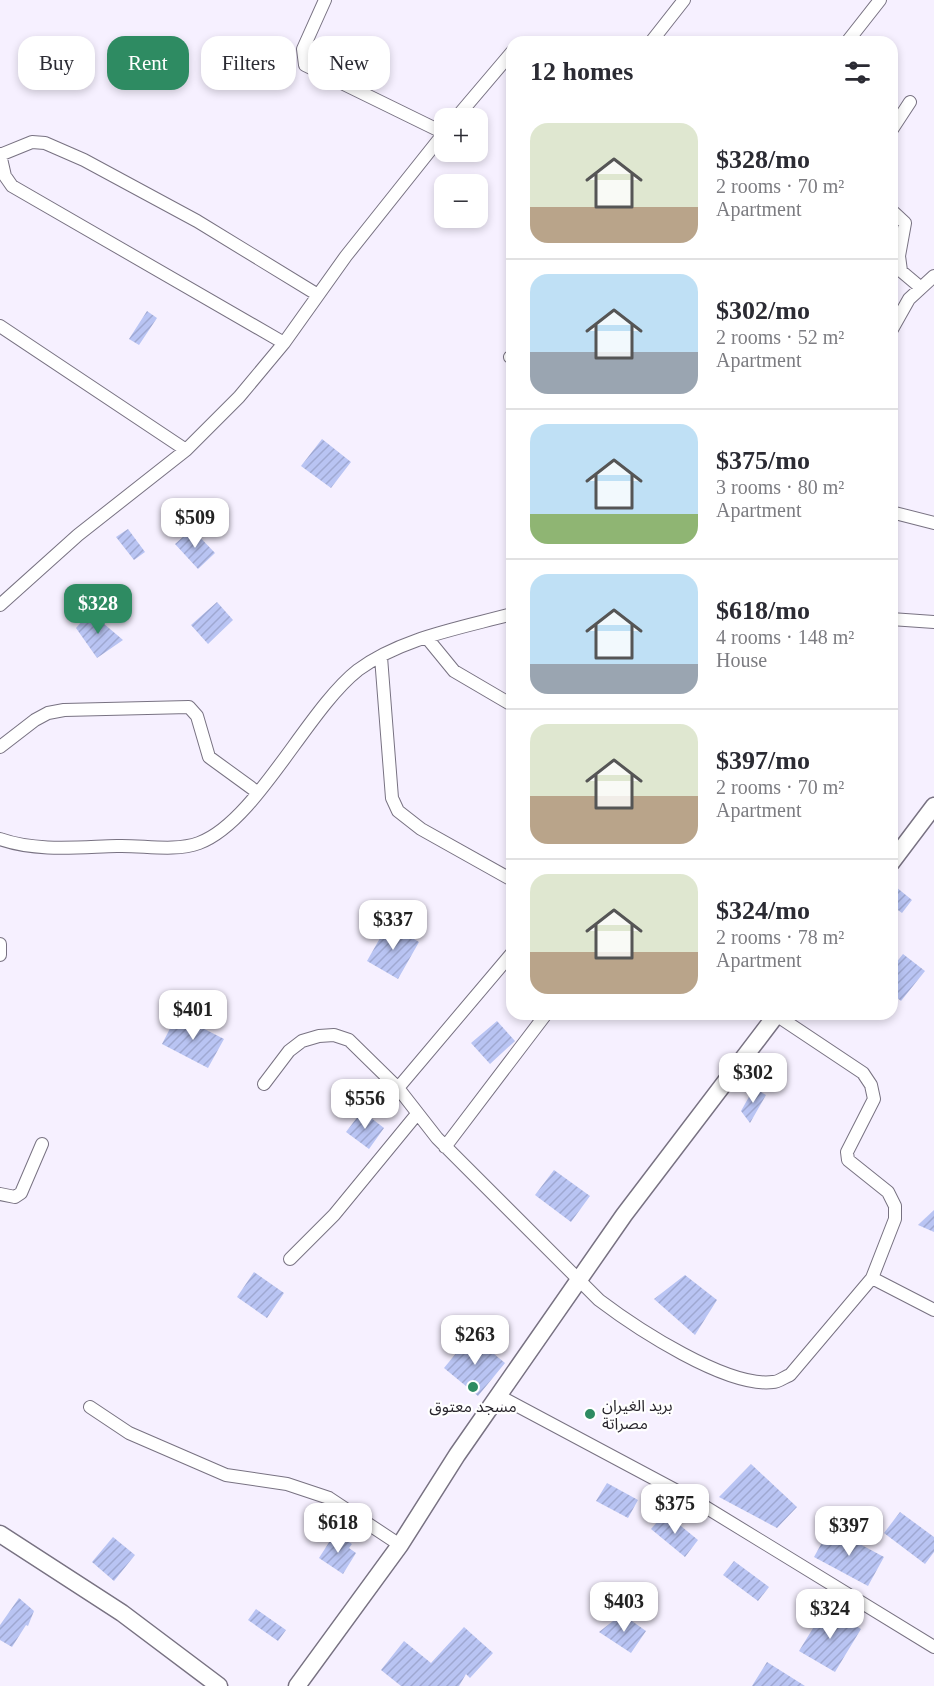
<!DOCTYPE html>
<meta charset="utf-8">
<style>
body{margin:0;font-family:"Times New Roman","Noto Sans Arabic",serif;background:#f2f2f3;color:#2b2b33;height:100vh;display:flex;flex-direction:column;font-size:22px;white-space:nowrap}
*{box-sizing:border-box;margin:0}
p{font-size:20px;color:#7c7c81}
.icon{flex:none;width:33px;height:33px;fill:none;stroke:currentColor;stroke-width:2;stroke-linecap:round;stroke-linejoin:round}
.map{position:relative;flex:1;overflow:hidden}
.details{position:absolute;left:506px;top:36px;width:392px;height:984px;display:flex;flex-direction:column;background:#fff;border-radius:18px;box-shadow:0 3px 9px #0003}
.details>*{flex:none}
.top-card{position:absolute;left:18px;top:36px;width:398px;height:54px;display:flex;gap:12px}
.buttons{position:absolute;left:434px;top:108px;display:grid;gap:12px}
.buttons a{display:grid;place-items:center;width:54px;height:54px;border-radius:12px;background:#fff;box-shadow:0 3px 9px #0003;font-size:30px}
.price{position:absolute;translate:-50% -51px;padding:0 14px;border-radius:12px;background:#fff;color:#222;font-size:20px;line-height:39px;filter:drop-shadow(0 2px 3px #0008)}
.price::after{content:'';position:absolute;left:50%;top:36px;width:18px;height:14px;margin-left:-9px;background:inherit;clip-path:polygon(0 0,100% 0,50% 100%)}
.price.on{background:#2e8b62;color:#fff}
ul{padding:0;list-style:none}
li{display:flex;align-items:center;gap:18px;height:150px;padding:0 24px}
li+li{border-top:2px solid #e1e1e2}
li span{display:grid;place-items:center;flex:none;width:168px;height:120px;border-radius:18px;color:#555}
li>.icon{margin-inline-start:auto}
span .icon{width:72px;height:72px;fill:#fffc;stroke-width:1}
li b{font-size:26px}
h2{display:flex;justify-content:space-between;align-items:center;height:72px;padding:0 24px;font-size:26px}
.tag{padding:0 21px;border-radius:18px;background:#fff;box-shadow:0 3px 9px #0003;font-size:21px;line-height:54px}
.tag.on{background:#2e8b62;color:#fff}
.map>svg:first-child{display:block}
.building{fill:url(#building-hatch)}
.lines{fill:none;stroke-linecap:round;stroke-linejoin:round}
.street-casing{stroke:#787282;stroke-width:14}
.secondary-casing{stroke:#787282;stroke-width:19}
.street{stroke:#fff;stroke-width:12}
.secondary{stroke:#fff;stroke-width:16}
.poi-dot{fill:#2e8b62;stroke:#fff;stroke-width:2}
.labels{text-anchor:middle;stroke-width:4.5;stroke-linejoin:round;paint-order:stroke}
.poi-label{font-size:16px;fill:#29262d;stroke:#fff;text-anchor:start}
</style>
<div class="map">
<svg width="934" height="1686" viewBox="0 0 934 1686">
<defs>
<pattern id="building-hatch" width="6" height="6" patternUnits="userSpaceOnUse" patternTransform="scale(1.5)"><rect width="6" height="6" fill="#b9c4f3"/><path d="M-1 1l2-2M0 6l6-6M5 7l2-2" fill="none" stroke="#9fa8d1"/></pattern>
</defs>
<rect width="100%" height="100%" fill="#f6f0ff"/>
<!-- building -->
<path class="building" d="M147,311L157,318L139,345L129,339Z
M322,439L351,462L331,488L301,466Z
M128,529L145,552L134,560L116,537Z
M192,529L215,553L198,569L175,544Z
M217,602L233,620L208,644L191,625Z
M90,612L123,640L97,658L76,628Z
M896,887L912,900L902,913L891,905V893Z
M388,924L419,942L398,979L367,961Z
M903,954L925,971L901,1001L891,993V969Z
M177,1015L224,1039L208,1068L162,1044Z
M497,1021L515,1041L490,1064L471,1043Z
M754,1088L766,1095L750,1123L741,1111Z
M362,1111L384,1128L369,1149L346,1132Z
M554,1170L590,1196L571,1222L535,1195Z
M934,1210V1232L918,1225Z
M254,1272L284,1293L267,1318L237,1297Z
M685,1275L717,1300L695,1335L654,1299Z
M471,1335L505,1363L478,1396L444,1368Z
M751,1464L797,1507L777,1528L719,1497Z
M607,1483L638,1500L628,1518L596,1501Z
M900,1512L934,1537V1552L925,1564L884,1533Z
M665,1513L698,1540L685,1557L651,1529Z
M830,1528L884,1557L868,1586L814,1557Z
M335,1533L352,1544L349,1548L356,1553L343,1574L319,1558Z
M113,1537L135,1555L114,1581L92,1562Z
M734,1561L769,1587L758,1601L723,1575Z
M19,1598L34,1611L28,1626L26,1625L12,1647L0,1640V1625Z
M826,1607L861,1629L835,1672L799,1651Z
M256,1609L286,1630L278,1641L248,1620Z
M622,1614L646,1631L631,1653L599,1632Z
M464,1627L493,1653L470,1678L466,1674L459,1686H401L381,1670L404,1641L431,1663Z
M767,1662L805,1686H752Z"/>
<g class="lines">
<defs>
<path id="street" d="M325,0L303,49L305,65L444,133
M651,42L684,0
M847,42L880,0
M456,118L512,52
M891,131L910,102
M0,154L5,176L12,186L284,343
M0,155L32,142L45,143L84,160L197,221L318,295
M891,210L905,223L899,256L901,271L920,287
M0,326L186,450
M891,331L909,299L934,276
M510,357L512,356
M891,512L934,523
M0,605L78,535L186,450L239,397L284,343L346,256L444,133
M891,619L934,622
M427,638L454,671L512,705
M381,657L392,798L398,811L421,829L512,880
M0,747L35,720L48,713L64,710L189,707L197,716L209,757L257,792
M0,839C37,852 79,847 117,846C143,845 174,852 199,843C256,822 307,710 358,670C401,638 461,628 512,614
M0,944V955
M264,1084L289,1051L302,1041L319,1036L334,1035L349,1040L398,1088L437,1138L599,1300C636,1328 727,1388 773,1382C779,1382 784,1377 790,1375L872,1278L895,1219V1206L888,1192L848,1160L847,1152L874,1099L871,1085L863,1073L776,1015
M398,1088L512,953
M445,1147L546,1014
M0,1194L15,1197L21,1193L42,1144
M290,1259L334,1215L417,1114
M872,1278L934,1310
M499,1396L694,1500L934,1647
M90,1407L129,1433L226,1475L287,1484L329,1498L400,1545"/>
<path id="secondary" d="M891,863L934,806
M0,1534L122,1613L219,1686
M297,1686L400,1545L457,1455L624,1215L777,1014"/>
</defs>
<!-- street casing -->
<use href="#street" class="street-casing"/>
<!-- secondary casing -->
<use href="#secondary" class="secondary-casing"/>
<!-- street -->
<use href="#street" class="street"/>
<!-- secondary -->
<use href="#secondary" class="secondary"/>
</g>
<!-- markers -->
<g class="poi-dot">
<circle cx="473" cy="1387" r="6"/>
<circle cx="590" cy="1414" r="6"/>
</g>
<g class="labels">
<!-- poi labels -->
<g class="poi-label">
<text x="602" y="1411">بريد الغيران<tspan x="602" dy="18">مصراتة</tspan></text>
<text x="473" y="1412" text-anchor="middle">مسجد معتوق</text>
</g>
</g>
</svg>
<div class="buttons">
<a>+</a>
<a>−</a>
</div>
<b class="price" style="left:195px;top:549px">$509</b>
<b class="price on" style="left:98px;top:635px">$328</b>
<b class="price" style="left:393px;top:951px">$337</b>
<b class="price" style="left:193px;top:1041px">$401</b>
<b class="price" style="left:753px;top:1104px">$302</b>
<b class="price" style="left:365px;top:1130px">$556</b>
<b class="price" style="left:475px;top:1366px">$263</b>
<b class="price" style="left:675px;top:1535px">$375</b>
<b class="price" style="left:338px;top:1554px">$618</b>
<b class="price" style="left:849px;top:1557px">$397</b>
<b class="price" style="left:624px;top:1633px">$403</b>
<b class="price" style="left:830px;top:1640px">$324</b>
<div class="top-card">
<a class="tag">Buy</a>
<a class="tag on">Rent</a>
<a class="tag">Filters</a>
<a class="tag">New</a>
</div>
<section class="details">
<h2>12 homes<svg class="icon" aria-label="filters" viewBox="0 0 24 24"><path d="M4 7h16M4 17h16"/><circle cx="9" cy="7" r="2"/><circle cx="15" cy="17" r="2"/></svg></h2>
<ul>
<li><span style="background:linear-gradient(#dfe7d0 70%,#b9a48a 0)"><svg class="icon" aria-label="home" viewBox="0 0 24 24"><path d="M3 11l9-7 9 7M6 9v11h12V9"/></svg></span><div><b>$328/mo</b><p>2 rooms · 70 m²</p><p>Apartment</p></div></li>
<li><span style="background:linear-gradient(#bfe0f5 65%,#9aa5b1 0)"><svg class="icon" aria-label="home" viewBox="0 0 24 24"><path d="M3 11l9-7 9 7M6 9v11h12V9"/></svg></span><div><b>$302/mo</b><p>2 rooms · 52 m²</p><p>Apartment</p></div></li>
<li><span style="background:linear-gradient(#bfe0f5 75%,#8fb573 0)"><svg class="icon" aria-label="home" viewBox="0 0 24 24"><path d="M3 11l9-7 9 7M6 9v11h12V9"/></svg></span><div><b>$375/mo</b><p>3 rooms · 80 m²</p><p>Apartment</p></div></li>
<li><span style="background:linear-gradient(#bfe0f5 75%,#9aa5b1 0)"><svg class="icon" aria-label="home" viewBox="0 0 24 24"><path d="M3 11l9-7 9 7M6 9v11h12V9"/></svg></span><div><b>$618/mo</b><p>4 rooms · 148 m²</p><p>House</p></div></li>
<li><span style="background:linear-gradient(#dfe7d0 60%,#b9a48a 0)"><svg class="icon" aria-label="home" viewBox="0 0 24 24"><path d="M3 11l9-7 9 7M6 9v11h12V9"/></svg></span><div><b>$397/mo</b><p>2 rooms · 70 m²</p><p>Apartment</p></div></li>
<li><span style="background:linear-gradient(#dfe7d0 65%,#b9a48a 0)"><svg class="icon" aria-label="home" viewBox="0 0 24 24"><path d="M3 11l9-7 9 7M6 9v11h12V9"/></svg></span><div><b>$324/mo</b><p>2 rooms · 78 m²</p><p>Apartment</p></div></li>
</ul>
</section>
</div>
